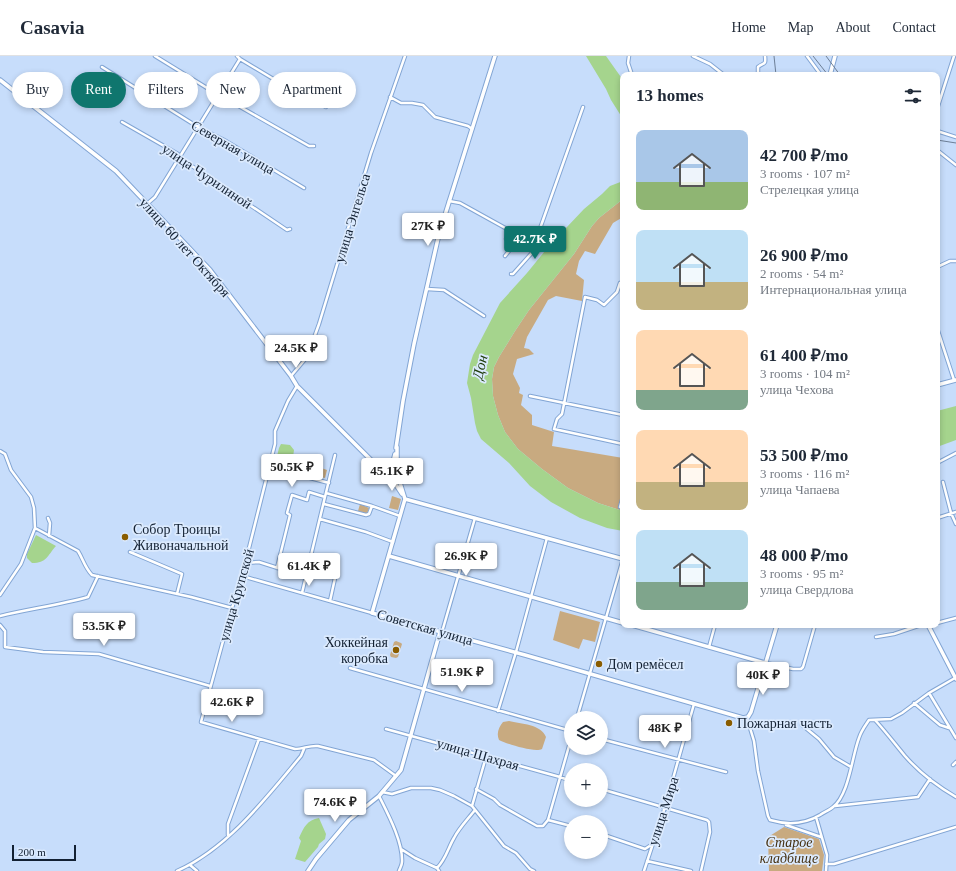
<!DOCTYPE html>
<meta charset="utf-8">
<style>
body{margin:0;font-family:"Times New Roman",serif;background:#f2f2f3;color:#1f2937;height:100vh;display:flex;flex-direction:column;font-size:15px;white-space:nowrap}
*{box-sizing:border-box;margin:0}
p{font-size:13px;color:#747a83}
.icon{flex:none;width:22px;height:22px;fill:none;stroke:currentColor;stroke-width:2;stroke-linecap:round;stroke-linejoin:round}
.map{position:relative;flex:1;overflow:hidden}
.panel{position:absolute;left:620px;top:16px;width:320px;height:556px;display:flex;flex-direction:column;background:#fff;border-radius:8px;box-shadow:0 2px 6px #0003}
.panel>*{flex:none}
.banner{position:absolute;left:12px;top:16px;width:380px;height:36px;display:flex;gap:8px}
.buttons{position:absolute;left:564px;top:655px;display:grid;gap:8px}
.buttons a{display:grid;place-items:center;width:44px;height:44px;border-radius:50%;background:#fff;box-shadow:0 2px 6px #0003;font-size:20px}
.scale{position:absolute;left:12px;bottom:10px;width:64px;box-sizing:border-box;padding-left:4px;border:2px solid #132133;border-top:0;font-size:11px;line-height:14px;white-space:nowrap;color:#132133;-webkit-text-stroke:3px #dbeafe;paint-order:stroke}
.price{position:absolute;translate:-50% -34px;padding:0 9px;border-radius:4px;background:#fff;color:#222;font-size:13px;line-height:26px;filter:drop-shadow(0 1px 2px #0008)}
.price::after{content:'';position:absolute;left:50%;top:24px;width:12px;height:9px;margin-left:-6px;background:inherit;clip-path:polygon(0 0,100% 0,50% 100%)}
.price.selected{background:#0f766e;color:#fff}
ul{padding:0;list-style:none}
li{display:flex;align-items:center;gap:12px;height:100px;padding:0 16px}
li span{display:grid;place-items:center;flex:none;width:112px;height:80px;border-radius:8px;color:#555}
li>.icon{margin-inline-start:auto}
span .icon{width:48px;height:48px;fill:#fffc;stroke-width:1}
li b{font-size:17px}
h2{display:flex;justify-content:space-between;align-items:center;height:48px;padding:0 16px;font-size:17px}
.tag{padding:0 14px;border-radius:18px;background:#fff;box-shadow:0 2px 6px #0003;font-size:14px;line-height:36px}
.tag.selected{background:#0f766e;color:#fff}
header{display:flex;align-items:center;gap:24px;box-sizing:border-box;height:56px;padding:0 20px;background:#fff;border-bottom:1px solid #e0e1e3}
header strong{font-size:19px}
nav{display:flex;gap:22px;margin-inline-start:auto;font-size:14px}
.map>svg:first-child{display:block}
.green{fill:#c8aa80}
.water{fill:#a5d48d}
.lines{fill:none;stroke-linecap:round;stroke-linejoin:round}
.street-casing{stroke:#82a5d4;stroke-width:4.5}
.secondary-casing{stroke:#82a5d4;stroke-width:5.5}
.street{stroke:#fff;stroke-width:2.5}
.secondary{stroke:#fff;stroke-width:3.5}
.rail{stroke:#6d7f97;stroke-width:1}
.poi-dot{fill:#895c00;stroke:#dbeafe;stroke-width:1.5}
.labels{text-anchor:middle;stroke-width:3.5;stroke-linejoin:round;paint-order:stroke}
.street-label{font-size:14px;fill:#132133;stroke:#dbeafe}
.poi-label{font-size:14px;fill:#132133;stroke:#dbeafe;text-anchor:start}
.park-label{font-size:14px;font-style:italic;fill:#442f0f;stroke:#dbeafe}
.water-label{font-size:15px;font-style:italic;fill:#203e0d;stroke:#dbeafe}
</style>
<header>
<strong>Casavia</strong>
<nav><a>Home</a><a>Map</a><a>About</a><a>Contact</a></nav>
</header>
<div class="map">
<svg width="956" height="815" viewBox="0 0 956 815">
<rect width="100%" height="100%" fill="#c7ddfb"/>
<!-- green -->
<path class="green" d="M623,143V161L613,167L595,198L585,195L579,205L576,218L584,224L582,245L556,240L548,244L527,281L524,292L529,293L534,298L517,303L513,318L520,332L519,337L523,339L521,349L532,359V369L554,376L552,390L623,402V455L598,447L568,432L542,413L518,393L505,376L498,359L493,340L492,323L494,311L499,301L515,275L529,254L574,198L592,170L599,162Z
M298,404L327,414L325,422L295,413Z
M392,440L401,443L398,454L389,452Z
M360,448L369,452L367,458L358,455Z
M560,555L600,566L595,586L583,583L579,593L553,584Z
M396,585L401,587L402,588L398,601L396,602L391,601L390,599L394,586Z
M509,665C521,668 541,668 546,681L542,693C535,697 507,688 499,684C496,677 499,671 503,666Z
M784,771L819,783L824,799L822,815H769L768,781Z"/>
<!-- water -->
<path class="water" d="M586,0H606L623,24V63L611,44L606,33Z
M623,125V143L599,162L592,170L574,198L529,254L515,275L499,301L494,311L492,323L493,340L498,359L505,376L518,393L542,413L568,432L598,447L623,455V475L607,472L580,462L551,446L530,430L509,407L481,383L477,375L475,367L471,342L467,327L470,308L473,299L500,247L527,217L549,190L584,153L602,138L610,130Z
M956,350V384L937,391V355Z
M281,388L290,389L294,394L292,409L276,404L279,392Z
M36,479L56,490C47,500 47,507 32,507L27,502V498Z
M319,762L326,778L325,783L319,788L318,791L305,806L295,803L301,785L299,782C304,771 307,764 319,762Z"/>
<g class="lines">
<defs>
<path id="street" d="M155,0L207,32L309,90H314
M237,0L240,3L295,36L326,51
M629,0L628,7L632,19
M693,0L710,8L724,19
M807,0L821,19
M102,11L198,71L224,84L304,132
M758,19V11C764,6 766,10 765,0
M390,41L401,47H412L423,49L435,61L468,70L472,73
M937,53L954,0
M122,66L178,98L180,102L287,174L290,173
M937,75L956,81
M937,94L956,109
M449,145L460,147L507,173L533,183L537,181L583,51
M147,148L155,141L240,3
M505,200L513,190L506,183L508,174
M937,211L950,205H956
M511,218H513L538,190V186L536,182
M623,226L620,227L617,236L604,249L597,244L585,241L562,358L557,363L554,373L623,388
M427,233L444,234L484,260
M937,272L954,324
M291,320L307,301L319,268L371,97L405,0
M297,330L288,345L275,375V388L242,520L232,552L201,666L295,693C303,693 310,689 318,690L374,704L396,720
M530,340L623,359
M0,395L5,398L11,414L31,441L34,452L35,472L21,508L0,539
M937,407L956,397
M269,411L329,427
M943,426L951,457L956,468
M326,437L372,450L400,460
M324,448L366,459L369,458L372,450
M620,451L623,440
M48,462L50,467L49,480
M937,462L956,456
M320,463L366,476L393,486
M35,472L78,495C83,503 85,512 92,519L191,541L232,552
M130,496L182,518L177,538
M310,503L337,513L330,545
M245,507L259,506L306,521
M277,512L290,459L287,457L292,439L307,444L309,436L325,441
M242,520L372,557
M302,537L335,399
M0,560C29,553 59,549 88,541L98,520
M937,567L956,562
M0,569L5,575V591L43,596L99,598L210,630
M442,576L475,462
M876,581L894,578L921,569
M709,591L715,569
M766,607L793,613H801L803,611L815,569
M350,612L571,675
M929,637L956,682
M914,647L940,669L949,672
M498,655L516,596L547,482
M577,662L623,503
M747,662L754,685L758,715L768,760L770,764C787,769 805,768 820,759C824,756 830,754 833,751C849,739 852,700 859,682C861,675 865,670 869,664L891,663L902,657L929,637L955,622
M875,664C886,676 895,688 905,700C919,716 937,730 956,741
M802,669L819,683L834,701L851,711
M386,673L560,721L571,725
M601,683L726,716
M953,709L956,706
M476,733L494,743L500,749L537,770H543L548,764L571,683
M601,733L707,764L709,766L710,776L701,815
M382,736L392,738L411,732H431L440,734L454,740L472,750L504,790L516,797L530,813L534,815
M379,740C388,758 403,786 402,806C402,809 400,812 399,815
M472,750L486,701
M835,750L918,741L930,723
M816,761L827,799L826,815
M548,764L571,770
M786,769L821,781
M601,778L645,793L651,789
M228,779V768L259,683
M401,793L415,802L437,812L439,815
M647,805L691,815
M826,808H834L956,771
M190,809L197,815
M437,812C446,803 448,792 454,782C459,772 468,763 475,754
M177,815C228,792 266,742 301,700L304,693
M644,815L665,751L694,648"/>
<path id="secondary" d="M830,19L835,0
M0,24L116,115L210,214L291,320L297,330L381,414L389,420
M937,329L956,324
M397,391V417L405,443L372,557L525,599L743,662L748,661L751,656L777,569
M396,392L403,345L414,288L439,178L495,0
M382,414H391L395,398
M389,418L402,438
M405,443L623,503
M389,500L623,567
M632,569L765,607
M928,569L956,623
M308,815L316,803L349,764L379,740L401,714L440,576"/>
</defs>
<!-- street casing -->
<use href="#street" class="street-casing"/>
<!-- secondary casing -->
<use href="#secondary" class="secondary-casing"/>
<!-- street -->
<use href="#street" class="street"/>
<!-- secondary -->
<use href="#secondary" class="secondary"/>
<!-- rail -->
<path class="rail" d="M774,0L776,19
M813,0L828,19
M826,0L840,19
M937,84L956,87"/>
</g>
<!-- markers -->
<g class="poi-dot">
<circle cx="125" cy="481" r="4"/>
<circle cx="396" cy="594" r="4"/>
<circle cx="599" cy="608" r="4"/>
<circle cx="729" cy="667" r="4"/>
</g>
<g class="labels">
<!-- street labels -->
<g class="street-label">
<text transform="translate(233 91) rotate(30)" y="5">Северная улица</text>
<text transform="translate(207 120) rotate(34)" y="5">улица Чурилиной</text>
<text transform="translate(352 162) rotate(-73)" y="5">улица Энгельса</text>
<text transform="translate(185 191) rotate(48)" y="5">улица 60 лет Октября</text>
<text transform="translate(236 539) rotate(-74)" y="5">улица Крупской</text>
<text transform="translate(425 571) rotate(16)" y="5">Советская улица</text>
<text transform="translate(478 698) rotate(16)" y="5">улица Шахрая</text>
<text transform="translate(663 755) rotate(-72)" y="5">улица Мира</text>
</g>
<!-- poi labels -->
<g class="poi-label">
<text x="133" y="478">Собор Троицы<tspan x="133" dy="16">Живоначальной</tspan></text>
<text x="388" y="591" text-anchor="end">Хоккейная<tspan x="388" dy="16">коробка</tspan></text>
<text x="607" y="613">Дом ремёсел</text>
<text x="737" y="672">Пожарная часть</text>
</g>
<!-- park labels -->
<g class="park-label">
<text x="789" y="791">Старое<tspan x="789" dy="16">кладбище</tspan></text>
</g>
<!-- water labels -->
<g class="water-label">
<text transform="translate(480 311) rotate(-77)" y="5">Дон</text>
</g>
</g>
</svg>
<div class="buttons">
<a><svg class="icon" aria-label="layers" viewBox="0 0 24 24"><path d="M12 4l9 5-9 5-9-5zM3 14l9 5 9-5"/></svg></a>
<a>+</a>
<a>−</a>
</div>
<div class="scale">200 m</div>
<b class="price" style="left:428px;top:191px">27K ₽</b>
<b class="price selected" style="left:535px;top:204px">42.7K ₽</b>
<b class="price" style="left:296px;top:313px">24.5K ₽</b>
<b class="price" style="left:292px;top:432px">50.5K ₽</b>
<b class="price" style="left:392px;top:436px">45.1K ₽</b>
<b class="price" style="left:466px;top:521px">26.9K ₽</b>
<b class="price" style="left:309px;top:531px">61.4K ₽</b>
<b class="price" style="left:104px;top:591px">53.5K ₽</b>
<b class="price" style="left:462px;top:637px">51.9K ₽</b>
<b class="price" style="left:763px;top:640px">40K ₽</b>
<b class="price" style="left:232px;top:667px">42.6K ₽</b>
<b class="price" style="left:665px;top:693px">48K ₽</b>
<b class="price" style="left:335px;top:767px">74.6K ₽</b>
<div class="banner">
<a class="tag">Buy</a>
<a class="tag selected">Rent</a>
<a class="tag">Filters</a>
<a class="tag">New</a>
<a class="tag">Apartment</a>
</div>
<section class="panel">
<h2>13 homes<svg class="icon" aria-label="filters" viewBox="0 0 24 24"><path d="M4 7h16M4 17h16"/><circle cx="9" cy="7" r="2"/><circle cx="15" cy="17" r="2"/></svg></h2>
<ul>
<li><span style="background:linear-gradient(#a9c7e8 65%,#8fb573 0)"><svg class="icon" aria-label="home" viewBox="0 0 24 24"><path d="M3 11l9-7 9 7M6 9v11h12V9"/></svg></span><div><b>42 700 ₽/mo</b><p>3 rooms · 107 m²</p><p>Стрелецкая улица</p></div></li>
<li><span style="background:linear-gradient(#bfe0f5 65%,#c2b280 0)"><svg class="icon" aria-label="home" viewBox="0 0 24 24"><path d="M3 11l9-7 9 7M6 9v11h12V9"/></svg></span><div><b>26 900 ₽/mo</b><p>2 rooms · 54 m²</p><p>Интернациональная улица</p></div></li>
<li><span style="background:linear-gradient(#ffd9b3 75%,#7fa58c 0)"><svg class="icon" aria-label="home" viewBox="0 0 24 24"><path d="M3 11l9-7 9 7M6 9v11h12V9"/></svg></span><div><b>61 400 ₽/mo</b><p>3 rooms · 104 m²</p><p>улица Чехова</p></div></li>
<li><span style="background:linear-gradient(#ffd9b3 65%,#c2b280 0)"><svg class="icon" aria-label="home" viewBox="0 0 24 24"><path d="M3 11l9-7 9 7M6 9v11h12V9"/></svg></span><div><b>53 500 ₽/mo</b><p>3 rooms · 116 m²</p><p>улица Чапаева</p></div></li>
<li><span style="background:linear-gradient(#bfe0f5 65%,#7fa58c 0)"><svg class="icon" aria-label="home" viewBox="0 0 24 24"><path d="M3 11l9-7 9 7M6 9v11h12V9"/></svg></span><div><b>48 000 ₽/mo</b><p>3 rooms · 95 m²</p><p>улица Свердлова</p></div></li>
</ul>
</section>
</div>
